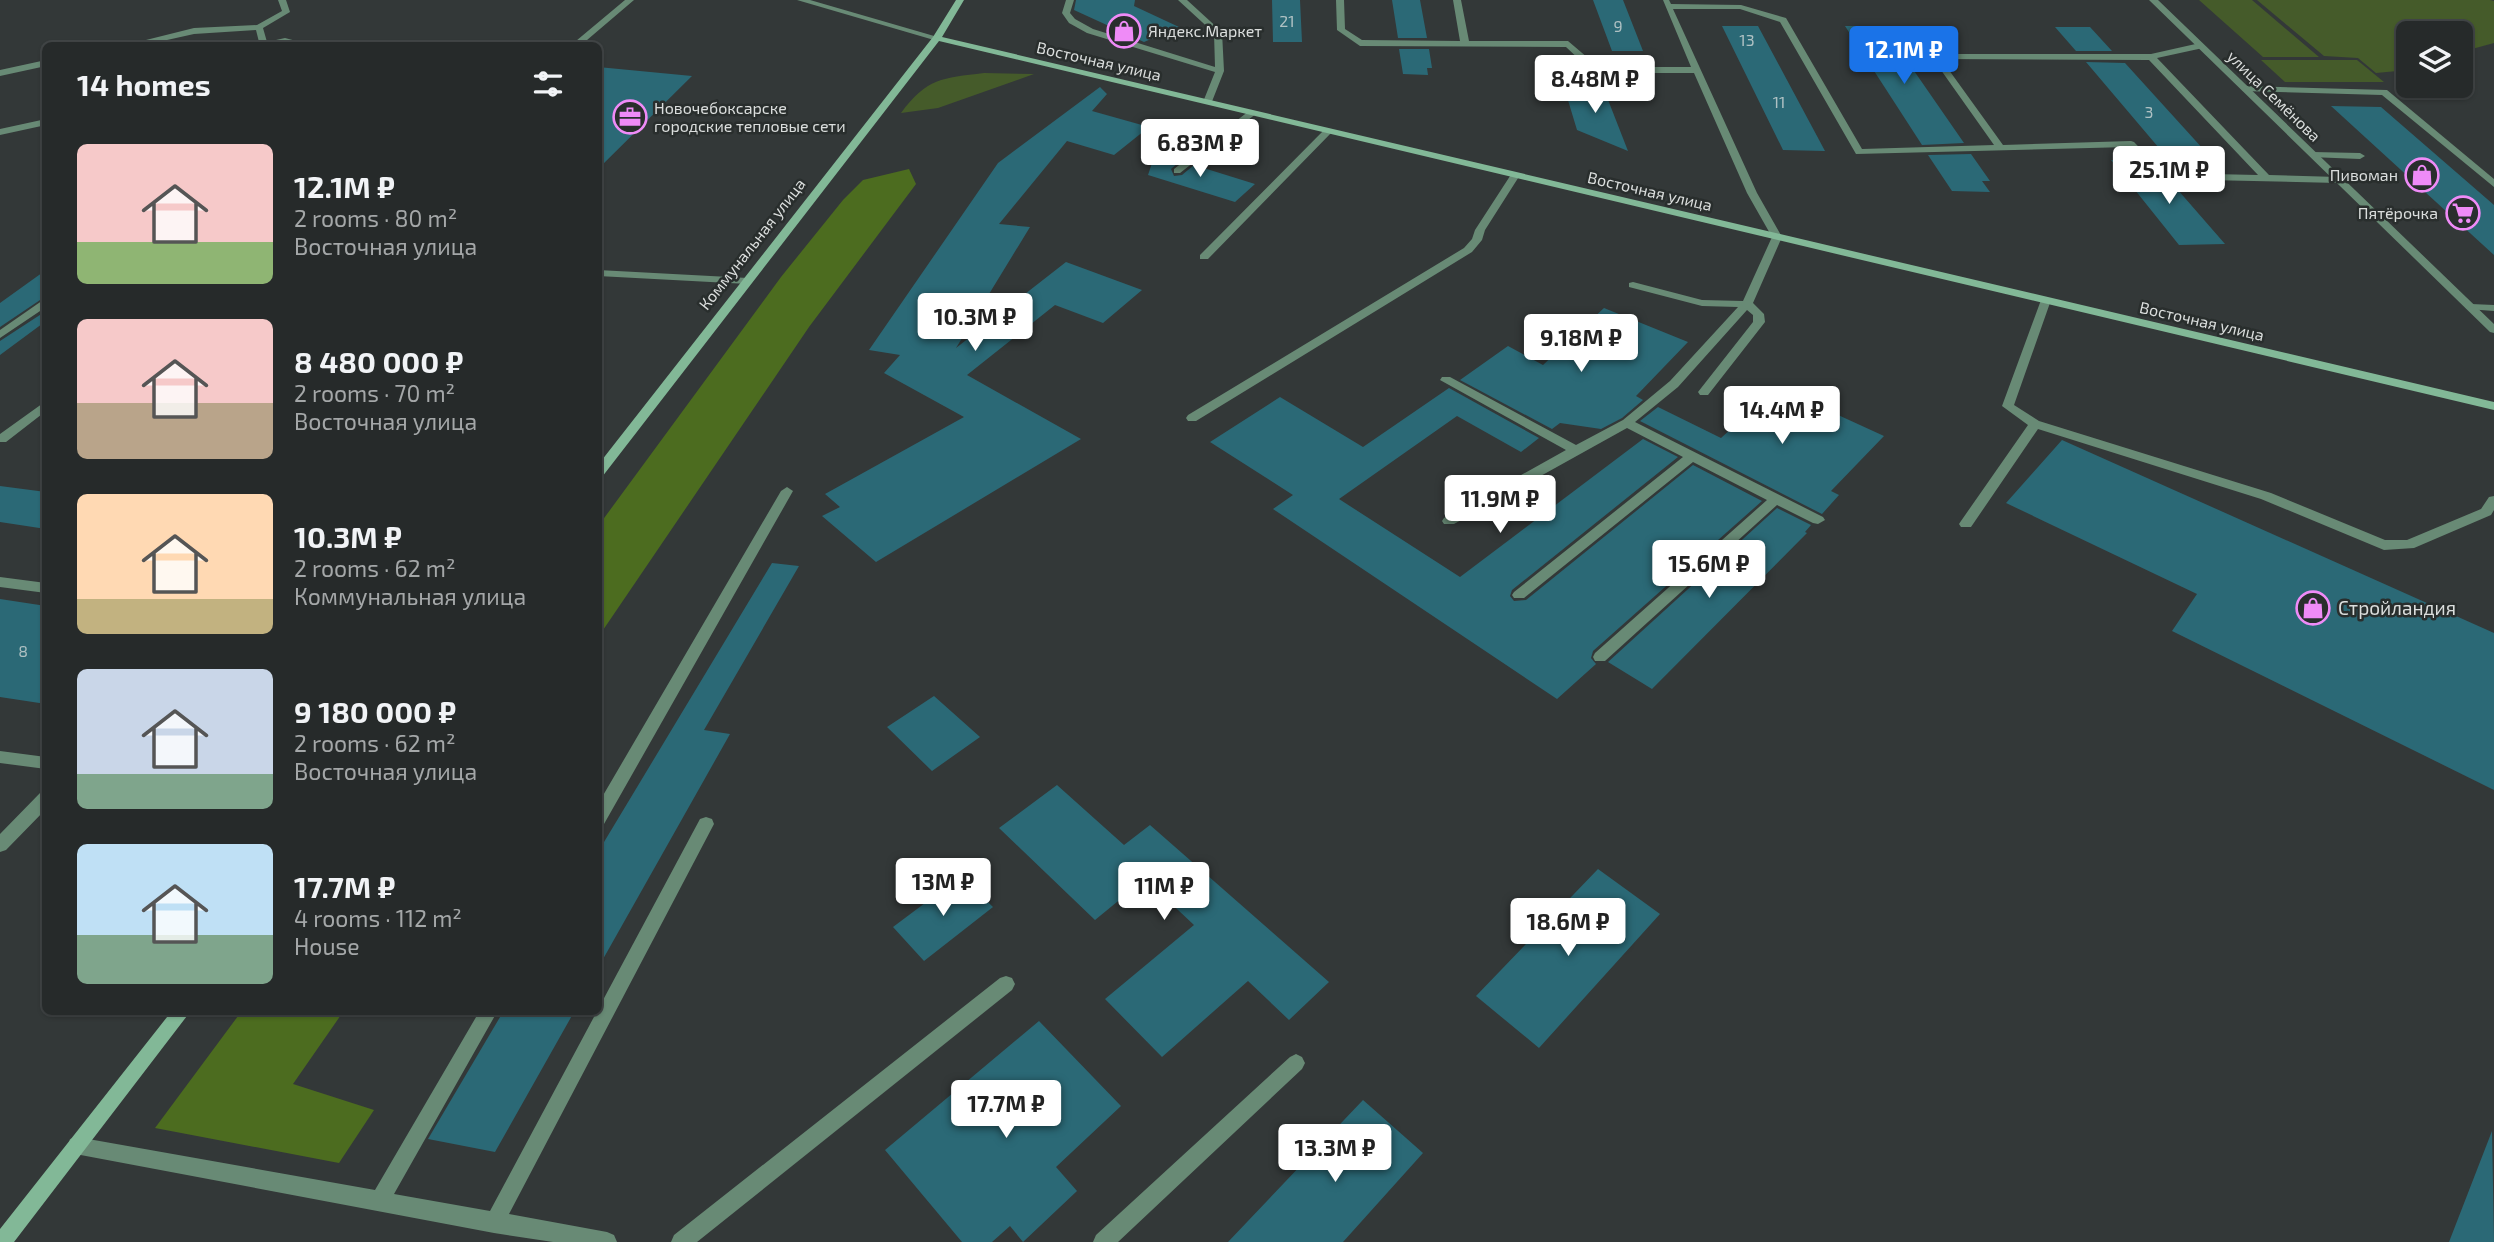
<!DOCTYPE html>
<meta charset="utf-8">
<style>
body{margin:0;font-family:"Exo 2",sans-serif;background:#323636;color:#f1f3f6;height:100vh;display:flex;flex-direction:column;font-size:26px;white-space:nowrap}
*{box-sizing:border-box;margin:0}
p{font-size:23px;color:#a4a7a8}
.icon{flex:none;width:38px;height:38px;fill:none;stroke:currentColor;stroke-width:2;stroke-linecap:round;stroke-linejoin:round}
.map{position:relative;flex:1;overflow:hidden}
.panel{position:absolute;left:42px;top:42px;width:560px;height:973px;display:flex;flex-direction:column;background:#262a2a;border-radius:10px;box-shadow:0 2px 5px #0004,0 0 0 2px #424647}
.panel>*{flex:none}
.buttons{position:absolute;left:2396px;top:21px;display:grid;gap:14px}
.buttons a{display:grid;place-items:center;width:77px;height:77px;border-radius:10px;background:#262a2a;box-shadow:0 2px 5px #0004,0 0 0 2px #424647;font-size:35px}
.price{position:absolute;translate:-50% -60px;padding:0 16px;border-radius:7px;background:#fff;color:#222;font-size:23px;line-height:46px;filter:drop-shadow(0 2px 4px #0008)}
.price::after{content:'';position:absolute;left:50%;top:42px;width:21px;height:16px;margin-left:-10px;background:inherit;clip-path:polygon(0 0,100% 0,50% 100%)}
.price.selected{background:#1a73e8;color:#fff}
ul{padding:0;list-style:none}
li{display:flex;align-items:center;gap:21px;height:175px;padding:0 35px}
li span{display:grid;place-items:center;flex:none;width:196px;height:140px;border-radius:10px;color:#555}
li>.icon{margin-inline-start:auto}
span .icon{width:84px;height:84px;fill:#fffc;stroke-width:1}
li b{font-size:30px}
h2{display:flex;justify-content:space-between;align-items:center;height:84px;padding:0 35px;font-size:30px}
.map>svg:first-child{display:block}
.green{fill:#455b2a}
.forest{fill:#4c6c1f}
.building{fill:#2b6976}
.lines{fill:none;stroke-linecap:round;stroke-linejoin:round}
.lane{fill:#688a75;fill-rule:evenodd}
.street{fill:#688a75;fill-rule:evenodd}
.secondary{fill:#82b897;fill-rule:evenodd}
.labels{text-anchor:middle;stroke-width:5;stroke-linejoin:round;paint-order:stroke}
.number-label{font-size:16px;fill:#afc1c3}
.far-poi-label{font-size:16px;fill:#dbdedd;stroke:#292e2d;text-anchor:start}
.far-street-label{font-size:16px;fill:#dbdedd;stroke:#292e2d}
.poi-label{font-size:19px;fill:#dbdedd;stroke:#292e2d;text-anchor:start}
</style>
<div class="map">
<svg width="2494" height="1242" viewBox="0 0 2494 1242">
<rect width="100%" height="100%" fill="#333838"/>
<!-- green -->
<path class="green" d="M2199,0H2252L2319,57H2263Z
M2257,0H2490L2494,1V43L2461,52L2460,33H2408V70L2376,73L2358,58L2324,56Z
M2261,60H2357L2384,82H2285Z
M984,73L1034,74L938,108L901,113C927,78 942,78 984,73Z"/>
<!-- forest -->
<path class="forest" d="M909,169L916,184L809,327L599,636V525L781,277L843,200L863,180Z
M241,1012H343L293,1084L374,1110L339,1163L155,1128Z"/>
<!-- building -->
<path class="building" d="M1076,0H1135L1134,6L1179,27L1144,42L1074,10Z
M1272,0H1300L1302,42H1273Z
M1392,0H1420L1427,38H1398Z
M1593,0H1623L1643,51H1612Z
M1722,26H1758L1825,151L1783,150Z
M1845,26H1883L1964,143L1922,145Z
M2055,27H2090L2112,51H2076Z
M1399,49H1429L1432,68H1427L1428,75L1403,74Z
M2086,62L2125,63L2214,161H2170Z
M598,67L692,76L598,169Z
M1100,87L1107,94L1092,111L1149,127L1114,155L1067,141L999,224L1030,227L956,348L1066,262L1142,290L1103,323L1055,305L967,375L1081,439L876,562L822,516L840,507L825,494L964,417L884,373L900,355L869,350L998,163Z
M1564,87H1603L1628,151L1577,130Z
M2331,106L2381,107L2494,205V255Z
M1155,154L1180,161L1171,169L1174,176L1182,175L1194,165L1255,184L1235,202L1148,175Z
M1971,154L1990,181H1982L1990,192L1952,191L1928,155Z
M2111,160L2138,161L2156,180L2171,182L2225,244L2179,245Z
M46,270V296L0,327V303Z
M1604,308L1688,342L1636,396L1643,400L1622,418L1601,429L1560,423L1552,429L1460,380L1508,346L1543,365Z
M46,311V321L0,355V341Z
M1777,387L1884,436L1831,491L1839,495L1822,514L1640,421L1658,407L1721,438Z
M1449,388L1539,438L1521,452L1457,416L1339,499L1460,577L1643,439L1678,457L1512,590L1510,596L1514,601L1526,600L1693,465L1762,501L1593,651L1591,658L1596,664L1557,699L1273,509L1293,495L1210,442L1280,397L1363,447Z
M2062,440L2494,633V790L2172,631L2197,594L2006,503Z
M0,486L46,492V529L0,522Z
M1777,508L1811,525L1805,532L1807,533L1652,689L1608,662Z
M772,563L799,566L704,730L730,734L598,968V852Z
M0,599L46,606V704L0,697Z
M934,696L980,737L932,771L887,727Z
M1057,785L1124,845L1150,825L1329,982L1289,1020L1248,981L1162,1057L1105,999L1194,925L1145,879L1095,920L999,828Z
M1598,869L1660,914L1539,1048L1476,996Z
M961,876L993,907L924,961L893,927Z
M503,1012H574L495,1152L428,1139Z
M1039,1021L1121,1106L1056,1167L1077,1191L1023,1242L1010,1226L992,1242H962L885,1150Z
M1363,1100L1423,1153L1343,1242H1228Z
M2492,1131L2494,1242H2449Z"/>
<g class="lines">
<!-- lane -->
<path class="lane" d="M278,0H286L290,12L263,28L267,42L285,38L315,46L285,44L260,46L256,30L194,34L140,46H122L194,28L257,25L282,11Z
M625,0H634L580,46H570Z
M1066,0H1074L1070,13L1075,19L1093,29L1215,67L1214,33L1178,0H1187L1222,32L1224,71L1211,104L1203,102L1215,72L1087,33L1069,23L1062,13Z
M1336,0H1344L1345,29L1362,40L1460,41L1453,0H1461L1469,41H1568L1588,58L1622,67H1691L1663,0H1669L1671,4L1741,5L1786,18L1862,149L1994,145L1931,56L1932,54H2151L2200,43L2204,46L2203,48L2157,58L2269,175L2338,177L2343,180L2338,183L2161,179L2158,178L2128,147L1856,154L1780,22L1740,9H1673L1757,193L1782,237L1753,303L1764,314L1765,322L1708,395H1700L1698,392L1753,322V315L1747,310L1678,387L1635,422L1823,517L1825,520L1818,524L1813,523L1777,505L1605,661H1595L1593,657L1595,653L1767,500L1693,462L1524,598H1514L1512,595L1514,592L1683,457L1627,428L1454,524H1444L1442,521L1444,518L1566,450L1440,380L1442,377H1450L1576,445L1623,420L1670,381L1738,307L1702,306L1629,287V283L1633,282L1702,300L1743,301L1772,237L1747,193L1694,73H1622L1582,62L1566,47L1360,46L1337,30ZM1941,59L2149,60L2258,175L2164,173L2134,142L2131,141L2003,145Z
M46,60V66L0,76V70Z
M2246,86L2387,90L2494,179V187L2382,95L2243,91L2242,89Z
M1249,111L1257,113L1180,173H1174V169Z
M46,119V125L0,135V129Z
M1325,129L1333,131L1208,259H1200V255Z
M2313,152L2360,153L2365,156L2360,159L2310,157V153Z
M1512,173L1520,175L1485,230L1482,240L1472,252L1196,421H1188L1186,418L1188,415L1464,248L1472,239L1475,230Z
M2046,297L2051,300L2014,405L2039,421L2271,493L2385,540H2407L2481,509L2489,497L2494,496V510L2491,515L2414,548L2384,550L2261,499L2038,429L1971,527H1961L1959,524L1961,521L2028,425L2002,406L2041,300Z
M46,298V307L0,338V330Z
M2471,304L2494,305V311L2467,309L2465,307Z
M46,401V411L6,442H0V434Z
M787,487L793,491L604,824L598,825V804L781,491Z
M0,577L46,583V593L0,587Z
M0,751L46,757V769L0,763Z
M706,817L712,819L714,824L509,1214L607,1232L614,1235L617,1242H553L494,1233L70,1153L68,1146L70,1139L77,1137L375,1190L479,1012H497L394,1194L490,1211L700,819Z
M1006,976L1012,978L1015,984L1012,990L697,1242H671L674,1235L1000,978Z
M1296,1054L1302,1057L1305,1063L1302,1069L1118,1242H1093L1096,1235L1290,1057Z"/>
<!-- street -->
<path class="street" d="M797,0H810L941,38L934,40Z
M2149,0H2158L2494,324V333L2490,332Z
M598,270L748,278L753,281L748,284L598,276Z
M46,792V809L6,850L0,852V834L40,793Z"/>
<!-- secondary -->
<path class="secondary" d="M956,0H964L942,37L2494,402V410L939,41L602,477L598,478V465L933,37Z
M171,1012H190L14,1242H0V1229Z"/>
</g>
<!-- icons -->
<defs>
<symbol id="shop-ring" viewBox="-11 -11 22 22"><circle r="9.5" fill="#292e2d" stroke="#ef8bf7" stroke-width="1.5"/><path d="M-5-2.5h2.3a2.7 3.5 0 0 1 5.4 0H5L5.5 6h-11ZM-1.5-2.5h3a1.5 2.3 0 0 0-3 0Z" fill="#ef8bf7"/></symbol>
<symbol id="office-ring" viewBox="-11 -11 22 22"><circle r="9.5" fill="#292e2d" stroke="#ef8bf7" stroke-width="1.5"/><path d="M-6-3h4V-5.5h4V-3h4V5H-6ZM-1-4.5V-3h2v-1.5ZM-6 0V1H6V0Z" fill="#ef8bf7"/></symbol>
<symbol id="supermarket-ring" viewBox="-11 -11 22 22"><circle r="9.5" fill="#292e2d" stroke="#ef8bf7" stroke-width="1.5"/><path d="M-6-5.5h2.5l.6 2H6L4.5 2H-2.5L-4.4-4H-6ZM-1.5 3.2a1.3 1.3 0 1 0 .1 0ZM3 3.2a1.3 1.3 0 1 0 .1 0Z" fill="#ef8bf7"/></symbol>
</defs>
<g fill-rule="evenodd">
<use href="#shop-ring" x="1105" y="12" width="38" height="38"/>
<use href="#office-ring" x="611" y="98" width="38" height="38"/>
<use href="#shop-ring" x="2403" y="156" width="38" height="38"/>
<use href="#supermarket-ring" x="2444" y="194" width="38" height="38"/>
<use href="#shop-ring" x="2294" y="589" width="38" height="38"/>
</g>
<g class="labels">
<!-- number labels -->
<g class="number-label">
<text x="1287" y="27">21</text>
<text x="1618" y="32">9</text>
<text x="1747" y="46">13</text>
<text x="1779" y="108">11</text>
<text x="2149" y="118">3</text>
<text x="23" y="657">8</text>
</g>
<!-- far-poi labels -->
<g class="far-poi-label">
<text x="1148" y="37">Яндекс.Маркет</text>
<text x="654" y="114">Новочебоксарске<tspan x="654" dy="18">городские тепловые сети</tspan></text>
<text x="2398" y="181" text-anchor="end">Пивоман</text>
<text x="2438" y="219" text-anchor="end">Пятёрочка</text>
</g>
<!-- far-street labels -->
<g class="far-street-label">
<text transform="translate(1099 61) rotate(13)" y="6">Восточная улица</text>
<text transform="translate(2274 96) rotate(44)" y="6">улица Семёнова</text>
<text transform="translate(1650 191) rotate(13)" y="6">Восточная улица</text>
<text transform="translate(752 244) rotate(-52)" y="6">Коммунальная улица</text>
<text transform="translate(2202 321) rotate(13)" y="6">Восточная улица</text>
</g>
<!-- poi labels -->
<g class="poi-label">
<text x="2338" y="615">Стройландия</text>
</g>
</g>
</svg>
<div class="buttons">
<a><svg class="icon" aria-label="layers" viewBox="0 0 24 24"><path d="M12 4l9 5-9 5-9-5zM3 14l9 5 9-5"/></svg></a>
</div>
<b class="price selected" style="left:1904px;top:86px">12.1M ₽</b>
<b class="price" style="left:1595px;top:115px">8.48M ₽</b>
<b class="price" style="left:1200px;top:179px">6.83M ₽</b>
<b class="price" style="left:2169px;top:206px">25.1M ₽</b>
<b class="price" style="left:975px;top:353px">10.3M ₽</b>
<b class="price" style="left:1581px;top:374px">9.18M ₽</b>
<b class="price" style="left:1782px;top:446px">14.4M ₽</b>
<b class="price" style="left:1500px;top:535px">11.9M ₽</b>
<b class="price" style="left:1709px;top:600px">15.6M ₽</b>
<b class="price" style="left:943px;top:918px">13M ₽</b>
<b class="price" style="left:1164px;top:922px">11M ₽</b>
<b class="price" style="left:1568px;top:958px">18.6M ₽</b>
<b class="price" style="left:1006px;top:1140px">17.7M ₽</b>
<b class="price" style="left:1335px;top:1184px">13.3M ₽</b>
<section class="panel">
<h2>14 homes<svg class="icon" aria-label="filters" viewBox="0 0 24 24"><path d="M4 7h16M4 17h16"/><circle cx="9" cy="7" r="2"/><circle cx="15" cy="17" r="2"/></svg></h2>
<ul>
<li><span style="background:linear-gradient(#f6c9c9 70%,#8fb573 0)"><svg class="icon" aria-label="home" viewBox="0 0 24 24"><path d="M3 11l9-7 9 7M6 9v11h12V9"/></svg></span><div><b>12.1M ₽</b><p>2 rooms · 80 m²</p><p>Восточная улица</p></div></li>
<li><span style="background:linear-gradient(#f6c9c9 60%,#b9a48a 0)"><svg class="icon" aria-label="home" viewBox="0 0 24 24"><path d="M3 11l9-7 9 7M6 9v11h12V9"/></svg></span><div><b>8 480 000 ₽</b><p>2 rooms · 70 m²</p><p>Восточная улица</p></div></li>
<li><span style="background:linear-gradient(#ffd9b3 75%,#c2b280 0)"><svg class="icon" aria-label="home" viewBox="0 0 24 24"><path d="M3 11l9-7 9 7M6 9v11h12V9"/></svg></span><div><b>10.3M ₽</b><p>2 rooms · 62 m²</p><p>Коммунальная улица</p></div></li>
<li><span style="background:linear-gradient(#c9d6e8 75%,#7fa58c 0)"><svg class="icon" aria-label="home" viewBox="0 0 24 24"><path d="M3 11l9-7 9 7M6 9v11h12V9"/></svg></span><div><b>9 180 000 ₽</b><p>2 rooms · 62 m²</p><p>Восточная улица</p></div></li>
<li><span style="background:linear-gradient(#bfe0f5 65%,#7fa58c 0)"><svg class="icon" aria-label="home" viewBox="0 0 24 24"><path d="M3 11l9-7 9 7M6 9v11h12V9"/></svg></span><div><b>17.7M ₽</b><p>4 rooms · 112 m²</p><p>House</p></div></li>
</ul>
</section>
</div>
